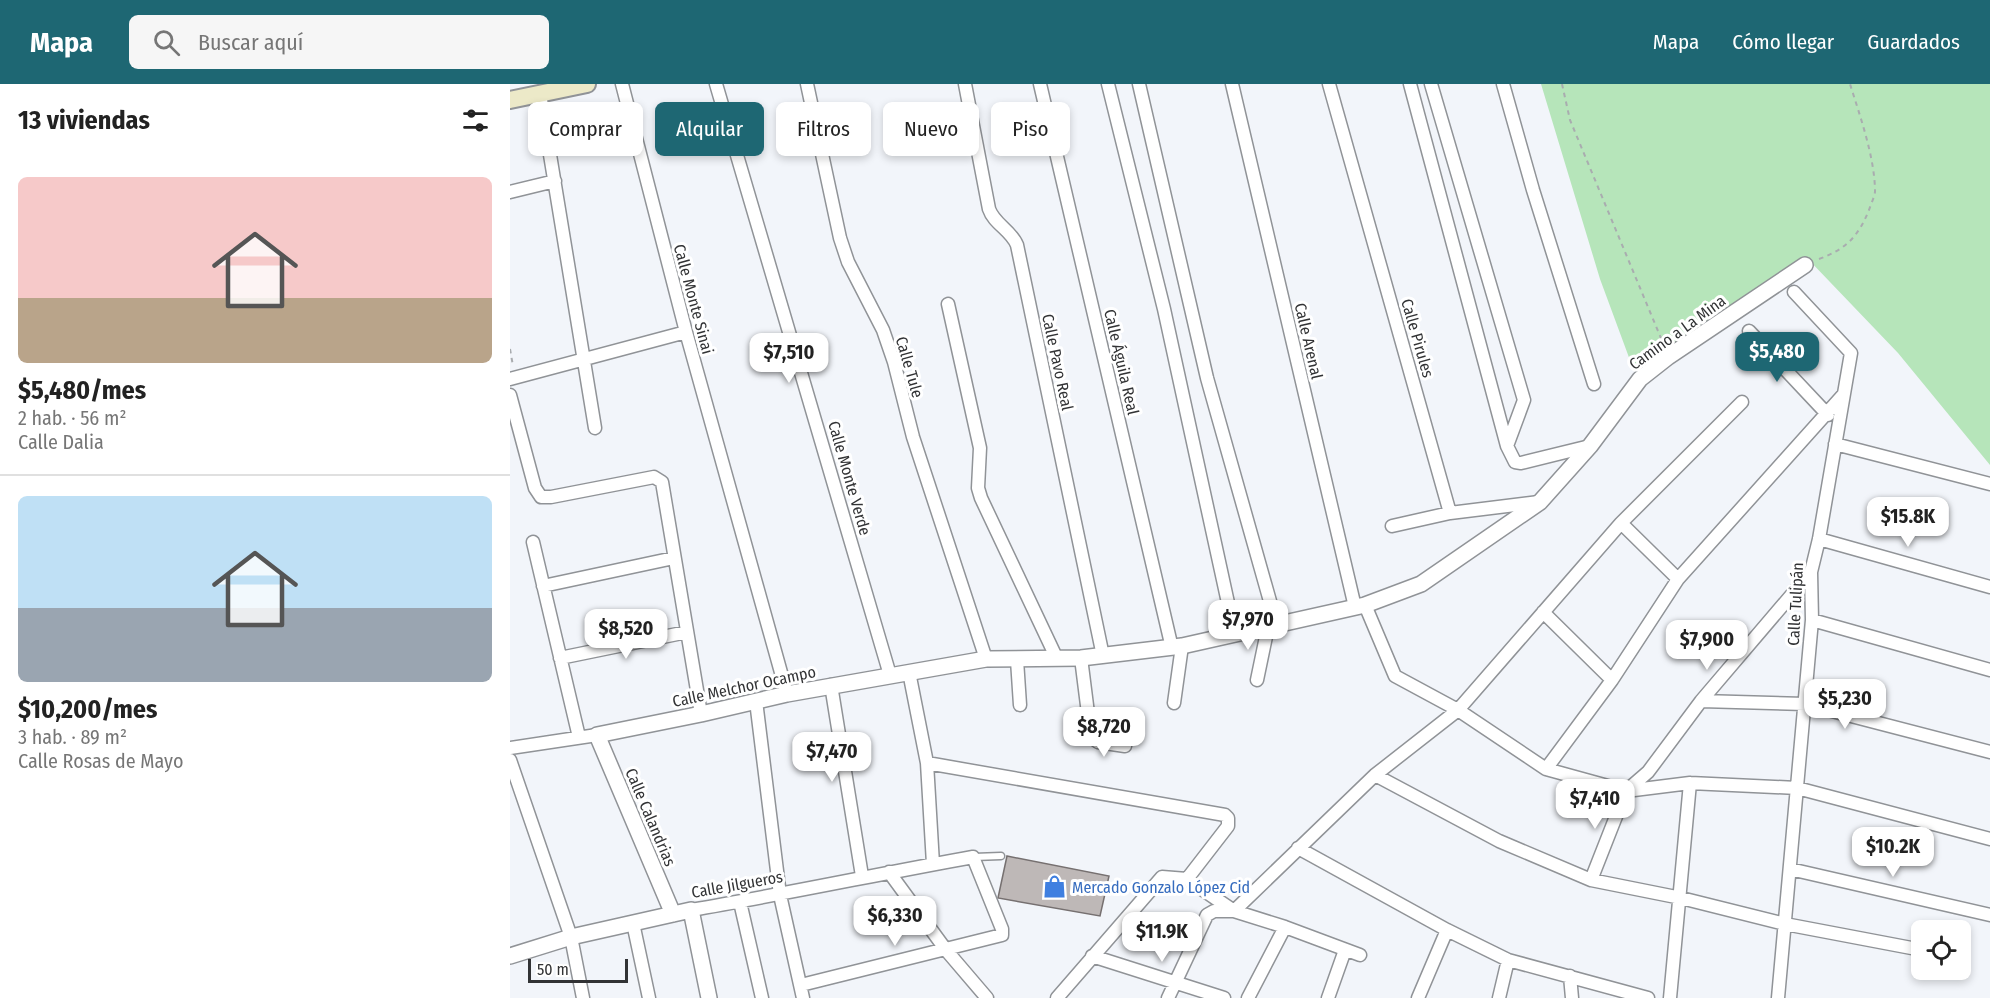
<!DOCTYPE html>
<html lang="es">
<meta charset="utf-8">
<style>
body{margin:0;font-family:"Fira Sans Condensed",sans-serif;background:#f6f6f6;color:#222;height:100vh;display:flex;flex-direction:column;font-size:22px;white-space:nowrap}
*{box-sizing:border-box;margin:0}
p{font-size:20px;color:#767676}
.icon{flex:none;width:33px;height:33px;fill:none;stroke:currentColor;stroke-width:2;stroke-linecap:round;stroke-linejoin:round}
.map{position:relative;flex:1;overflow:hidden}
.drawer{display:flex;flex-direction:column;background:#fff;width:510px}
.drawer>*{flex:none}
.guide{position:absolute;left:18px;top:18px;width:570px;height:54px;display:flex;gap:12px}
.tools{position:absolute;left:1401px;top:836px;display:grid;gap:12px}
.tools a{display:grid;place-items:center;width:60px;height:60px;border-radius:9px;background:#fff;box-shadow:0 3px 9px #0003;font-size:30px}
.scale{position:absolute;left:18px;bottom:15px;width:100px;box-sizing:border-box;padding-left:6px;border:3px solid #323335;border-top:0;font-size:16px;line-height:21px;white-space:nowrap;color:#323335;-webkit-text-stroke:4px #fff;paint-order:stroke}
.price{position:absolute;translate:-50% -51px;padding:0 14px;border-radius:12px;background:#fff;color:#222;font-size:20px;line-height:39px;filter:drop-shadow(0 2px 3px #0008)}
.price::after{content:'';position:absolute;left:50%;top:36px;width:18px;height:14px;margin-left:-9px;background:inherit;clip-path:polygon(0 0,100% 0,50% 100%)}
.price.current{background:#1e6773;color:#fff}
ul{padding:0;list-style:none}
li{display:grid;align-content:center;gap:12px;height:318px;padding:0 18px}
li+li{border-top:2px solid #e0e0e0}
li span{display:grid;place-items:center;height:186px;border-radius:9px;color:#555}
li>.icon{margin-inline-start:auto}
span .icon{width:108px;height:108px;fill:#fffc;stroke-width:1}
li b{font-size:26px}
h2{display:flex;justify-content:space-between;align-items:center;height:72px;padding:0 18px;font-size:26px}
.tag{padding:0 21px;border-radius:9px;background:#fff;box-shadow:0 3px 9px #0003;font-size:21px;line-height:54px}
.tag.current{background:#1e6773;color:#fff}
header{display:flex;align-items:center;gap:36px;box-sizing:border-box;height:84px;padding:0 30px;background:#1e6773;color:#fff}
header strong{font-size:28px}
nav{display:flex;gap:33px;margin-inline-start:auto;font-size:21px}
.search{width:420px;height:54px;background:#f6f6f6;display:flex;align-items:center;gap:15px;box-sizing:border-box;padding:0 21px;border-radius:9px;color:#767676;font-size:22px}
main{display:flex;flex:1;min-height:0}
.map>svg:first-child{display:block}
.green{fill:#b6e5ba}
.building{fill:#beb8b7;stroke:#767070;stroke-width:1.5}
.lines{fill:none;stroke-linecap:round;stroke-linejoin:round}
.service-casing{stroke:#909397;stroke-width:9}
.minor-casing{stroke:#909397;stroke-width:15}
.tertiary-casing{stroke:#909397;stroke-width:18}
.secondary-casing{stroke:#909397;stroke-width:20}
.path{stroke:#a9acaf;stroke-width:2;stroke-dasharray:4.5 4.5;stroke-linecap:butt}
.service{stroke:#fff;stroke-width:6}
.minor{stroke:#fff;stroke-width:12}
.tertiary{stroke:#fff;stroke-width:15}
.secondary{stroke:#ece9c8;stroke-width:16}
.labels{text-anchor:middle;stroke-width:6;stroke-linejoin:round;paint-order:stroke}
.street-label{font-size:16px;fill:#323335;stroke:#fff}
.shop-label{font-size:16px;fill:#366cbe;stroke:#fff;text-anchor:start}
</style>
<header>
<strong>Mapa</strong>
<div class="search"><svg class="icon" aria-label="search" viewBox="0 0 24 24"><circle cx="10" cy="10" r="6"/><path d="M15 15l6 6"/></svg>Buscar aquí</div>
<nav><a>Mapa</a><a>Cómo llegar</a><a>Guardados</a></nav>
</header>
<main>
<section class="drawer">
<h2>13 viviendas<svg class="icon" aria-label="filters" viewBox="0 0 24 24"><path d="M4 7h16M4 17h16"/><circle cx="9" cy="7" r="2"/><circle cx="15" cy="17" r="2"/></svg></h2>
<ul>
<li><span style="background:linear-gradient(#f6c9c9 65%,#b9a48a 0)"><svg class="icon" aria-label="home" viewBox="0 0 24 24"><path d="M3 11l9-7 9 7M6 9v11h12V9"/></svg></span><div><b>$5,480/mes</b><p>2 hab. · 56 m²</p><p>Calle Dalia</p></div></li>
<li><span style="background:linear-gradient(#bfe0f5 60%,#9aa5b1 0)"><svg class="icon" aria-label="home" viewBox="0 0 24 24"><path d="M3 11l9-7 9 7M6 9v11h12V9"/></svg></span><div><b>$10,200/mes</b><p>3 hab. · 89 m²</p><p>Calle Rosas de Mayo</p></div></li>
</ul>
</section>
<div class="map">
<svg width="1480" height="914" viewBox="0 0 1480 914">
<rect width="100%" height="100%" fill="#f2f5fa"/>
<!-- green -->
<path class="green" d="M1031,0H1480V381L1388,269L1297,174L1124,287L1090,195Z"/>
<!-- building -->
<path class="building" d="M497,772L599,792L590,832L488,814Z"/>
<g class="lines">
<defs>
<path id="service" d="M464,773L491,772"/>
<path id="minor" d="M112,0L176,248L277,610
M206,0L380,591
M297,0L330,154L338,178L373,246L384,278L403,353L476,575
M455,0L479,125C484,140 501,146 507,161L593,572
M530,0L662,564
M598,0L654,225L725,551
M629,0L697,294L767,542
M722,0L845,523
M819,0L940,429
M900,0L997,362L1005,378L1011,379L1080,362
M921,0L1014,316L997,362
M993,0L1023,106L1084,300
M30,10L85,344
M0,108L45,97
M438,220L470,364L468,404L471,414L547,575
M1239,247L1318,331
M0,295L176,248
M0,311L25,404L31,413H41L144,393L152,398L191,630
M1325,360L1480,400
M1111,439L1168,495
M882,442L940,429L1029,418
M1309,455L1480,503
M23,458L69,653
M33,502L164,474
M855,521L885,592L948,626L1036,685L1116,707L1180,699L1287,704L1480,755
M1033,528L1102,596
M1302,536L1480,586
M50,574L177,548
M571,574L581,653L588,658L615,662
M507,576L510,621
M399,588L417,679L423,780
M747,596L758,543
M321,601L352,792
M246,617L270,811L293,914
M1191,617L1295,620L1480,668
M664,619L672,562
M0,664L87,651
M0,676L61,853L73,914
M417,679L715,731L718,734V742L677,795
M1036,685L1102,596L1168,495L1333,311
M865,691L989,757L1081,796L1171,814L1275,840L1412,866
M788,764L937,846L998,876L1138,914
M1280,785L1480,831
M379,788L436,866L477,914
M1081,796L1116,707L1138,688L1191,617L1301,488
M230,818L252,914
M181,826C275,810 369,790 463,773L492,845V851L291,901
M724,827L865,691L948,626L1111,439L1232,318
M123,839L139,914
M582,872L714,914
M1060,892L1062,914
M547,914L652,793L677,795L724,827L775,843L850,871
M658,914L697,831L704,827H723
M738,914L775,843
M818,914L835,866
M908,914L937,846
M989,914L998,876
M1160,914L1180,699
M1268,914L1302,536L1301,488L1309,455L1341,269L1284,208"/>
<path id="tertiary" d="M163,830L87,651L191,630L277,610L476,575L571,574L672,562L855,521L911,500L1030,418L1080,362L1130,295L1158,273L1295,181
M0,872L61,853L181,826L199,914"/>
<path id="secondary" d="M0,16L77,0"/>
</defs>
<!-- service casing -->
<use href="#service" class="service-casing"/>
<!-- minor casing -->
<use href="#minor" class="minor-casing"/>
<!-- tertiary casing -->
<use href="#tertiary" class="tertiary-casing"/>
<!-- secondary casing -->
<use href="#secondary" class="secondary-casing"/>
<!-- path -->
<path class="path" d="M1052,0L1060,36L1153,259
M1309,175C1336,165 1348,153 1359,126C1361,120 1364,114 1365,108C1365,74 1350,32 1340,0
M0,265L3,282"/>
<!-- service -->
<use href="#service" class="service"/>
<!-- minor -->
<use href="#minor" class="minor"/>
<!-- tertiary -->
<use href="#tertiary" class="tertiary"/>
<!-- secondary -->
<use href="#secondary" class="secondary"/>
</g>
<!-- icons -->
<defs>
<symbol id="shop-bare" viewBox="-9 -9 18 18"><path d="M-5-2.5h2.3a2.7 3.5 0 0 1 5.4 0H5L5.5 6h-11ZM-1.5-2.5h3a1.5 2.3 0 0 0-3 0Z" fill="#3f7fe0" stroke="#fff" stroke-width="2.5" paint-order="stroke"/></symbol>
</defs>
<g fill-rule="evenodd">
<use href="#shop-bare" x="528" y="786" width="33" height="33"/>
</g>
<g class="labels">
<!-- street labels -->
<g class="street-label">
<text transform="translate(184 215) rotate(75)" y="6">Calle Monte Sinai</text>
<text transform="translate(1167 248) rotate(-36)" y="6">Camino a La Mina</text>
<text transform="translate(908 254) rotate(74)" y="6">Calle Pirules</text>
<text transform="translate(799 257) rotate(77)" y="6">Calle Arenal</text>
<text transform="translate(548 278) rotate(78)" y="6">Calle Pavo Real</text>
<text transform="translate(612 278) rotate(77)" y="6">Calle Águila Real</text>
<text transform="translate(400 283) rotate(74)" y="6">Calle Tule</text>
<text transform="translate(340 394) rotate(74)" y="6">Calle Monte Verde</text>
<text transform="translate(1285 520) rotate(-87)" y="6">Calle Tulipán</text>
<text transform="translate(234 602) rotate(-12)" y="6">Calle Melchor Ocampo</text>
<text transform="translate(141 733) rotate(67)" y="6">Calle Calandrias</text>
<text transform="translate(227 800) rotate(-10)" y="6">Calle Jilgueros</text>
</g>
<!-- shop labels -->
<g class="shop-label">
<text x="562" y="809">Mercado Gonzalo López Cid</text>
</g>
</g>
</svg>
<div class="tools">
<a><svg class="icon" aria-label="locate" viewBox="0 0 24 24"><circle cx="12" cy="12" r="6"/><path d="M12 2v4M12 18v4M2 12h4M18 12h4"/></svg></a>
</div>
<div class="scale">50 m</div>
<b class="price current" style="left:1267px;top:299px">$5,480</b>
<b class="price" style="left:279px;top:300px">$7,510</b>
<b class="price" style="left:1398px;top:464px">$15.8K</b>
<b class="price" style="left:738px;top:567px">$7,970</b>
<b class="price" style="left:116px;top:576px">$8,520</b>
<b class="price" style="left:1197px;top:587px">$7,900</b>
<b class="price" style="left:1335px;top:646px">$5,230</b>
<b class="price" style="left:594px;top:674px">$8,720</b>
<b class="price" style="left:322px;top:699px">$7,470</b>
<b class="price" style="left:1085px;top:746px">$7,410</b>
<b class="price" style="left:1383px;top:794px">$10.2K</b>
<b class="price" style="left:385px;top:863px">$6,330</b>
<b class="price" style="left:652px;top:879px">$11.9K</b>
<div class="guide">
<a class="tag">Comprar</a>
<a class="tag current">Alquilar</a>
<a class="tag">Filtros</a>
<a class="tag">Nuevo</a>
<a class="tag">Piso</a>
</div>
</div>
</main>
